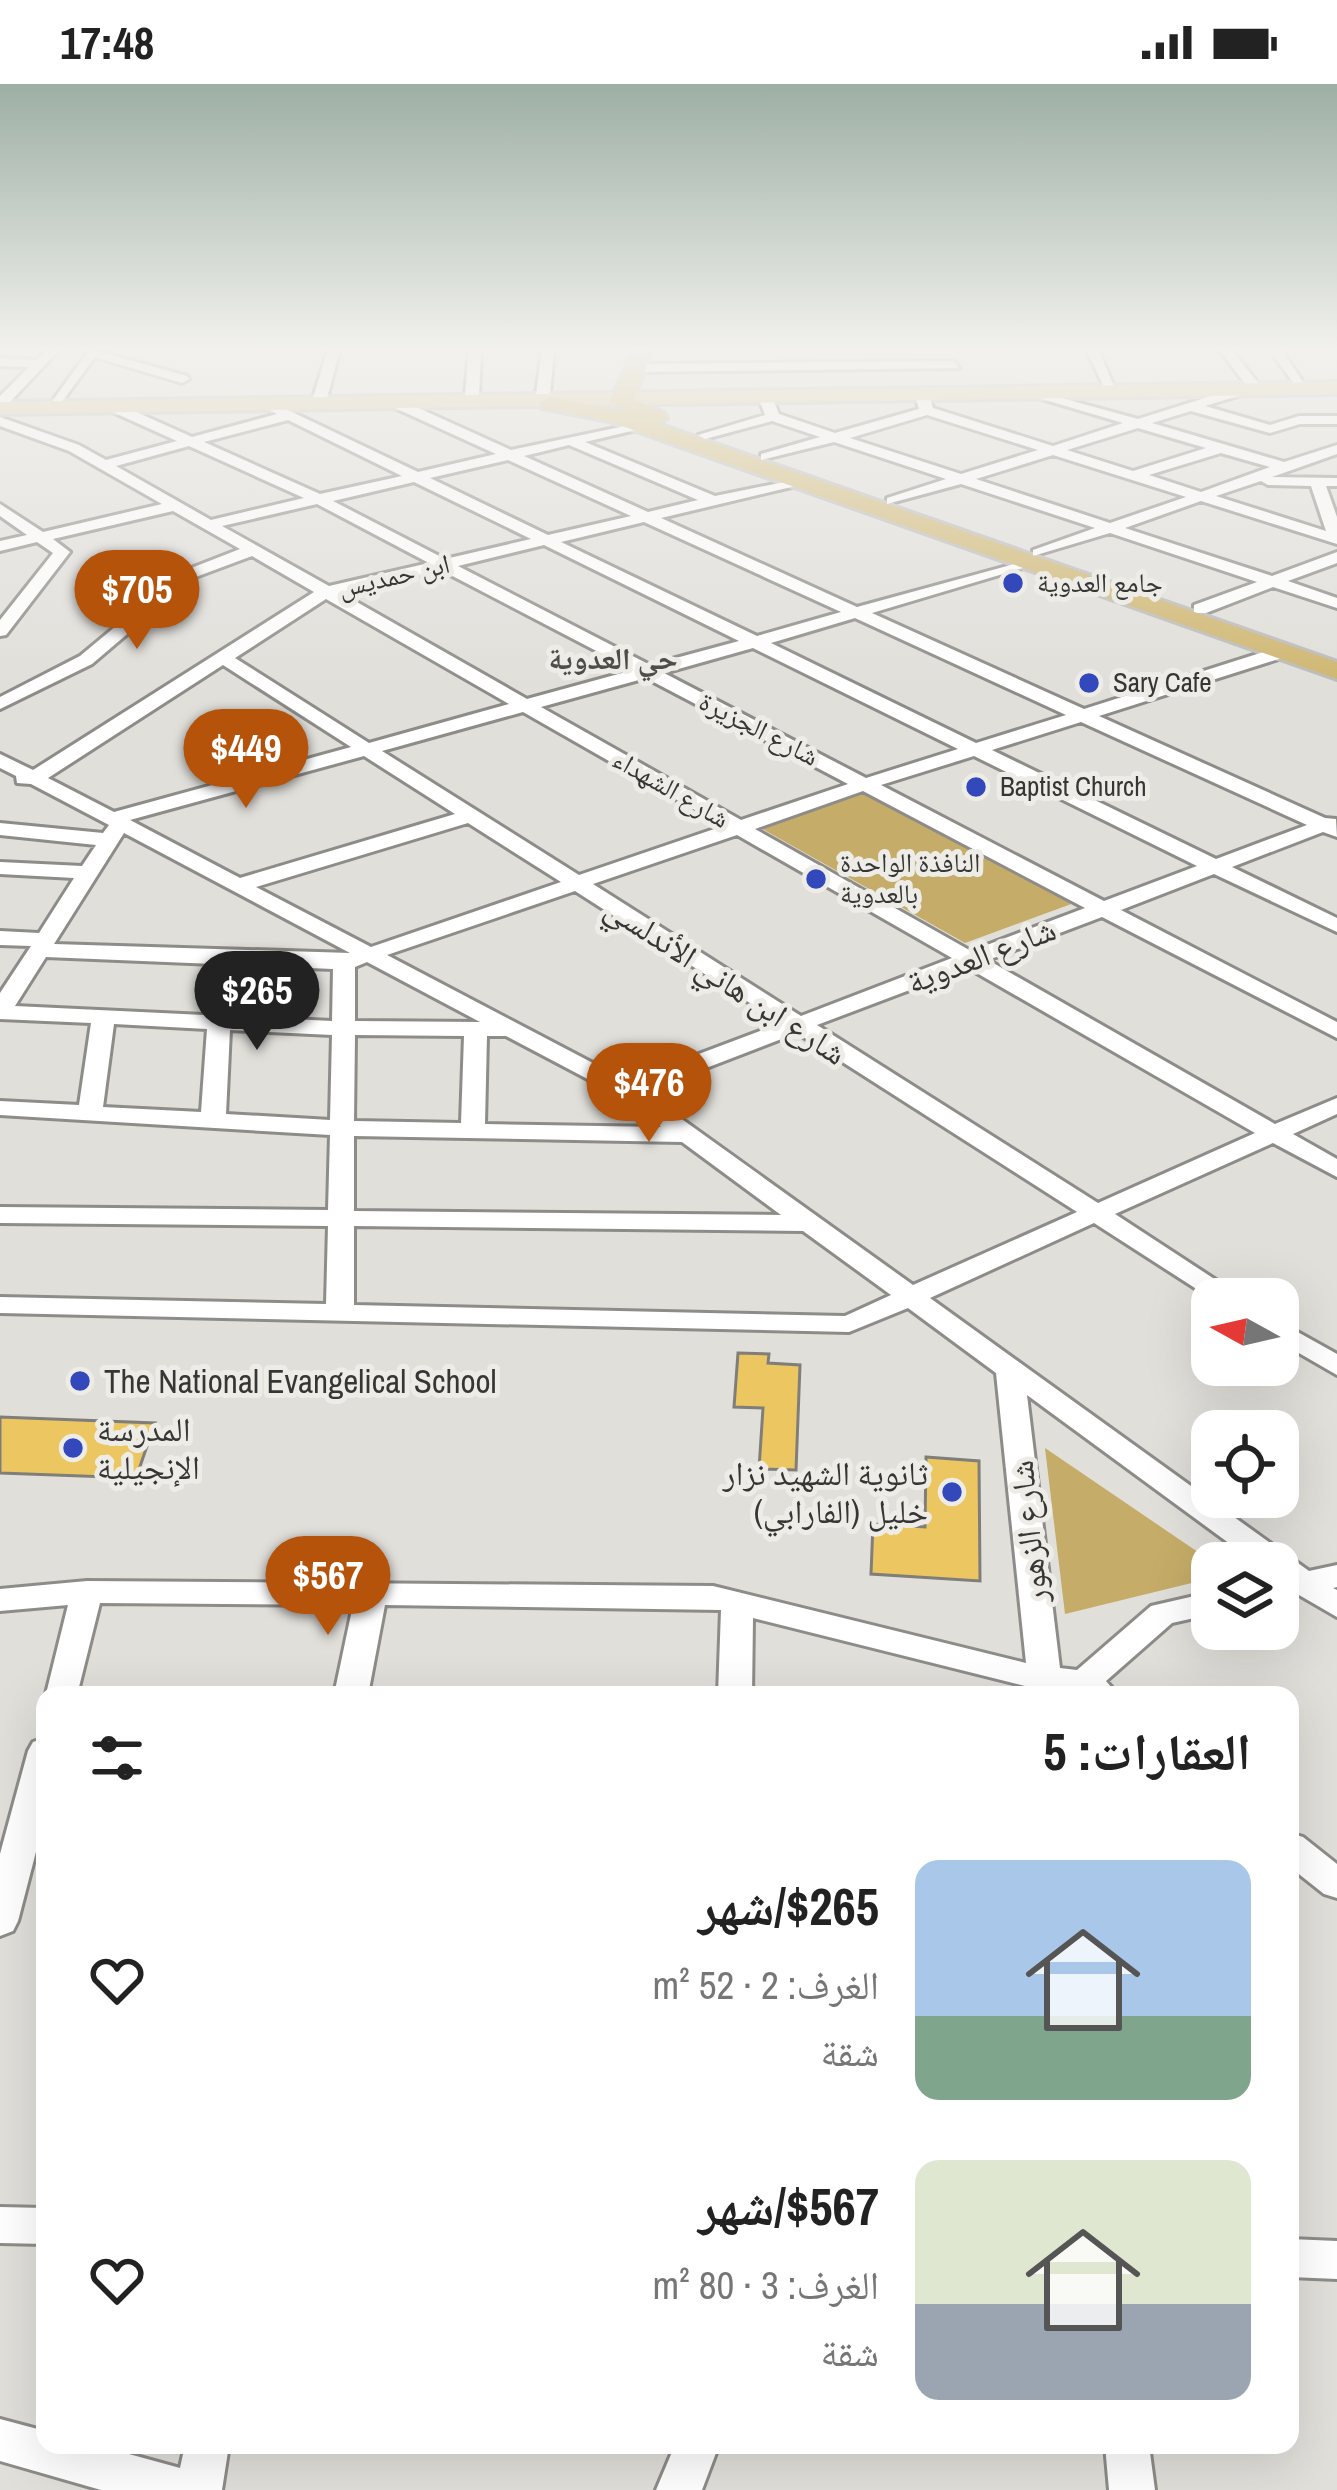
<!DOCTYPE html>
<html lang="ar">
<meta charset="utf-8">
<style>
body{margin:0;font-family:"Archivo Narrow","Noto Naskh Arabic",sans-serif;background:#f2f2f2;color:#222;direction:rtl;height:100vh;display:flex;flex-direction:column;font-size:45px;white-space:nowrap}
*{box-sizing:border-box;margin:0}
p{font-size:39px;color:#767676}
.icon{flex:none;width:66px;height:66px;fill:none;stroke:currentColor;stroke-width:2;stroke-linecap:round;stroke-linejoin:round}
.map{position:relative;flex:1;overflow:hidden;direction:ltr}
.side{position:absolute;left:36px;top:1602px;width:1263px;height:768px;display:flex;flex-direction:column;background:#fff;border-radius:24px;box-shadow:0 12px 48px #0002;direction:rtl}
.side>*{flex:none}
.needle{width:78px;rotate:278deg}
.tools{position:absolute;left:1191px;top:1194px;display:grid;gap:24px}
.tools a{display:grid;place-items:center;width:108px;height:108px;border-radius:24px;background:#fff;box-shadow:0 12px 48px #0002;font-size:60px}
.price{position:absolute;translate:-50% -102px;padding:0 27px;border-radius:42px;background:#b45309;color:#fff;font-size:39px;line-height:78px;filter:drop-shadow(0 3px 6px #0008)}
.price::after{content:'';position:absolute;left:50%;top:72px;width:36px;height:27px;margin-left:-18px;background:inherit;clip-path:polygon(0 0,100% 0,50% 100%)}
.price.current{background:#222;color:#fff}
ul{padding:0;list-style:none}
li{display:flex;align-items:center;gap:36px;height:300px;padding:0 48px}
li span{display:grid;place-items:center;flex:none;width:336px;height:240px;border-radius:24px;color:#555}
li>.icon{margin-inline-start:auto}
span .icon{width:144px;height:144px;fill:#fffc;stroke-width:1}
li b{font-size:51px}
h2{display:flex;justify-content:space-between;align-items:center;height:144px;padding:0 48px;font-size:51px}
.status{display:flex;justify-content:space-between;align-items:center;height:84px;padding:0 60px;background:#fff;direction:ltr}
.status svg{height:33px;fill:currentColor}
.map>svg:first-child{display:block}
.green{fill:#c5ac68}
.building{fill:#ecc761;stroke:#807e7a;stroke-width:3}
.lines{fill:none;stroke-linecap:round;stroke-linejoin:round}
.minor-casing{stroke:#8e8c88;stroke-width:6}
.primary-casing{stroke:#bbbbba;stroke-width:6}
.trunk-casing{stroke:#bbbbba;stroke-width:6}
.minor{fill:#fff;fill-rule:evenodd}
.primary{fill:#dbc894;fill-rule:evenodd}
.trunk{fill:#cfb670;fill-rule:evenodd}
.poi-dot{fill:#3349bb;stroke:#eeece7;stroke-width:4.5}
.labels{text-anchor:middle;stroke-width:10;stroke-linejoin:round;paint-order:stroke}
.far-street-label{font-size:27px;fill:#363634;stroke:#eeece7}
.far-poi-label{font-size:27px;fill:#363634;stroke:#eeece7;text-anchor:start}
.far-neighbourhood-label{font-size:30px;font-weight:bold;fill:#4e4d49;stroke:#eeece7}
.street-label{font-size:33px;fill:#363634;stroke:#eeece7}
.poi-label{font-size:33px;fill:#363634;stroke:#eeece7;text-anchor:start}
</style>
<div class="status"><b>17:48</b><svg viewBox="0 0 49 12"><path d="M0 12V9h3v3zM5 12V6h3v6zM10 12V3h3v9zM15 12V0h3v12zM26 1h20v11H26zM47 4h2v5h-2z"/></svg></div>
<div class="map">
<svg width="1337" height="2406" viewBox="0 0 1337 2406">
<rect width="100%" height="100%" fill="#e1dfda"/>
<!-- green -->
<path class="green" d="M864,705L1074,819L965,859L759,743Z
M1045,1364L1214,1479L1212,1494L1065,1530Z"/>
<!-- building -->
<path class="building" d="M738,1269L769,1270L768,1279L800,1281L796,1386L759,1385L763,1324L734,1323Z
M0,1333L155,1339L136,1394L0,1389Z
M926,1373L979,1377L980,1497L871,1490L873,1440L925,1443Z"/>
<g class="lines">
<defs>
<path id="minor" d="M47,265H60L9,319H0V312L29,283L0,282V274L36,276Z
M90,265L187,292L189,295L182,299L95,273L61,319H51Z
M328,265H340L327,314L320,318L313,314Z
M469,265H481L479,312L472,316L465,312Z
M542,265H554L550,311L543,315L536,311Z
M1086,265H1098L1115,305H1105Z
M1219,265H1231L1258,299L1251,308L1205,322L1270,341L1299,332H1337V340H1300L1270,349L1191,327L1152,339L1284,378L1337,361V370L1272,393L1337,394V402H1326L1337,433V460L1201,417L1125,444L1272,492L1337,468V479L1288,497L1337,514V524L1273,503L1206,529H1194V521L1257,498L1110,449L1033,472V466L1095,444L961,400L887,420V414L946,395L834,358L761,376V370L820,353L772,337L705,355L698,351L765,331L759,315L766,311L773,315L779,330L835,349L919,325L915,311L922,307L929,311L933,324L1053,362L1123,339L1032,312V306L1138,335L1246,301ZM927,331L1038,366L961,390L850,354ZM1138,344L1206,364L1133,387L1067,366ZM1221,369L1270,383L1201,408L1149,391ZM1053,371L1186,413L1110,439L976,395ZM1261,397L1268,401L1311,402L1326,447L1216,412Z
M1269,265H1281L1305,301H1295Z
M954,277L959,284L636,288L629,284L636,280Z
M271,318L418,388L496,370L395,324V318H405L511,366L644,338V344L585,358L715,412L804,394V400L661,434L857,523L1033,475V481L872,529L1084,625L1276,564H1288V572L1099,632L1325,734L1336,735L1337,753L1323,748L1232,783L1337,834V848L1214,790L1121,826L1337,938V954L1102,833L988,876L1275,1040L1337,1014V1030L1293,1050L1337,1075V1093L1273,1059L1115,1130L1245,1215H1212L1094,1139L930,1214L1309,1487L1337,1481V1503L1333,1504L1337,1506V1533L1299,1511L1278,1515V1479H1256L1027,1311L1060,1584L1077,1586L1151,1522L1212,1508V1530L1172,1539L1106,1597L1118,1611H1031L1029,1603L753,1534L752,1611H718L721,1526L385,1521L368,1611H334L353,1521L100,1519L77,1611L45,1614L68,1521L0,1527V1505L87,1497L713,1502L1026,1579L996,1289L908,1224L849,1248L0,1229V1213L326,1220L328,1142L0,1139V1123L328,1126L330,1051L0,1031V1017L79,1021L91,939L0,935V909L31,862L0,861V847L39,849L74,794L0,790V778L82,782L96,761L0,751V739L103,749L109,741L31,700L17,699L16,692L0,684V670L33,686L314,508L252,472L193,494L92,580L0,625V613L80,572L181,488L240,465L173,427L53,455L70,468L6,551L0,552V536L53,469L37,458L0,467V457L27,451L0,432V420L43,448L162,420L69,367L0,342V333L79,361L106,376L177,357L106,325V319H116L192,353L277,330L264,322ZM288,336L402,392L320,410L204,358ZM569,361L698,416L648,428L524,372ZM189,362L304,414L211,436L116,382ZM508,376L631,432L548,451L430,394ZM414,398L531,455L445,475L333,417ZM317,420L429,479L329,502L222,442ZM644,438L841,528L757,552L561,458ZM544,461L739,557L650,581L458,482ZM441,486L633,586L527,615L341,509ZM326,515L509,620L369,659L235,574ZM855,534L1066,631L976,659L771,559ZM753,564L958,665L866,694L664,589ZM223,581L351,663L114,728L48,694ZM646,594L848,700L741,736L541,623ZM523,628L723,742L579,791L382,667ZM1081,638L1307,741L1216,775L992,666ZM364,672L455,730L240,794L130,736ZM974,672L1197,782L1104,817L881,701ZM863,707L1085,824L971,867L755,745ZM468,739L561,798L371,863L256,803ZM124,749L350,869L54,860ZM737,751L952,874L801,932L593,800ZM575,807L781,939L627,997L387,871ZM46,873L333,885L332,937L15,922ZM367,878L480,938L355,937V883ZM968,884L1255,1049L1098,1119L817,941ZM114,940L207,945L201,1028L103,1023ZM230,946L332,951L330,1036L226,1030ZM797,949L1077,1128L913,1201L644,1008ZM355,951L464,952L461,1039L354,1037ZM487,952H506L618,1011L661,1043L485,1040ZM354,1052L682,1058L781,1131L354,1127ZM354,1142L803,1147L891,1211L845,1232L354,1221Z
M1278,1237L1337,1270V1291L1278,1257Z
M45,1654V1733L18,1837L13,1847L0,1852V1770L28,1667L33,1658Z
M1290,1749L1303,1753L1337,1780V1814L1324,1810L1290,1783Z
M0,2123L45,2124V2160L0,2159Z
M1290,2155L1337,2157V2195L1290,2193Z
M0,2335L45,2347V2361H96L180,2384L185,2361H229L222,2406H101L0,2377Z
M675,2361H719L702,2406H656Z
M1105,2361H1149L1155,2406H1109Z"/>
<path id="primary" d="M1337,298V310L0,330V318Z"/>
<path id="trunk" d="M634,265H654L633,315L664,329L667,334L659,340L1337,578V595L608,337L542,324L539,319L550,313L626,328L610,318Z"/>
</defs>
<!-- minor casing -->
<use href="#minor" class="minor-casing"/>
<!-- primary casing -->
<use href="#primary" class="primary-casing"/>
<!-- trunk casing -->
<use href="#trunk" class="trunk-casing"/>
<!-- minor -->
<use href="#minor" class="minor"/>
<!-- primary -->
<use href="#primary" class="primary"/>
<!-- trunk -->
<use href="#trunk" class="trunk"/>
</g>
<!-- sky -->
<linearGradient id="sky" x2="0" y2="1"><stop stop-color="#9dafa4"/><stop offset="0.44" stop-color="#f2f1ee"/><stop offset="1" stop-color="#f2f1ee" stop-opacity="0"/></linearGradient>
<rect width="1337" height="602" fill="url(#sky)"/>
<!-- markers -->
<g class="poi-dot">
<circle cx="1013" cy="499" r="12"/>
<circle cx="1089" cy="599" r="12"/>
<circle cx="976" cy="703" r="12"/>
<circle cx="816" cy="795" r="12"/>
<circle cx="80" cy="1297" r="12"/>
<circle cx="73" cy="1364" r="12"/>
<circle cx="952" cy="1408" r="12"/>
</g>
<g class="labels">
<!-- far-street labels -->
<g class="far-street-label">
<text transform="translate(394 492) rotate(-13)" y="9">ابن حمديس</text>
<text transform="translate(759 645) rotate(27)" y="9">شارع الجزيرة</text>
<text transform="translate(671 705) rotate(30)" y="9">شارع الشهداء</text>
</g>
<!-- far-poi labels -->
<g class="far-poi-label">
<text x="1037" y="508">جامع العدوية</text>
<text x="1113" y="608">Sary Cafe</text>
<text x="1000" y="712">Baptist Church</text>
<text x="840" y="788">النافذة الواحدة<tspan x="840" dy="31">بالعدوية</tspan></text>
</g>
<!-- far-neighbourhood labels -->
<g class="far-neighbourhood-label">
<text x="613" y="585">حي العدوية</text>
</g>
<!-- street labels -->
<g class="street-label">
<text transform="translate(981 871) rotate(-21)" y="12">شارع العدوية</text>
<text transform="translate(726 896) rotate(33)" y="12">شارع ابن هاني الأندلسي</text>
<text transform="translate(1028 1448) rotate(-96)" y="12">شارع الزهور</text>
</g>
<!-- poi labels -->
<g class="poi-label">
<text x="104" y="1309">The National Evangelical School</text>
<text x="97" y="1357">المدرسة<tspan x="97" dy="38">الإنجيلية</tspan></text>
<text x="928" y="1401" text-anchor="end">ثانوية الشهيد نزار<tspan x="928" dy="38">خليل (الفارابي)</tspan></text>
</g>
</g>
</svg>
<div class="tools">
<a><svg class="needle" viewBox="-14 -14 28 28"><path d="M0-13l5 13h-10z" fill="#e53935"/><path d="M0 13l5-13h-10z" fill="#767676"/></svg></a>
<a><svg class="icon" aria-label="locate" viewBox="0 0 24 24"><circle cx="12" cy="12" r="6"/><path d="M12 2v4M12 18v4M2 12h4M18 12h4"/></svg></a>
<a><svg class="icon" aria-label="layers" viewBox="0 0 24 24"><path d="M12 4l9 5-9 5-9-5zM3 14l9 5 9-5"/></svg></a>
</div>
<b class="price" style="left:137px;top:568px">$705</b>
<b class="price" style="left:246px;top:727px">$449</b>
<b class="price current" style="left:257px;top:969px">$265</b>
<b class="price" style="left:649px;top:1061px">$476</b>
<b class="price" style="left:328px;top:1554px">$567</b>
<section class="side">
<h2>العقارات: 5<svg class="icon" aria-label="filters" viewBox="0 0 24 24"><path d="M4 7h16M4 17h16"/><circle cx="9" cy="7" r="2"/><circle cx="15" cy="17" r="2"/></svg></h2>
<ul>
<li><span style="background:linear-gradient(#a9c7e8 65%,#7fa58c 0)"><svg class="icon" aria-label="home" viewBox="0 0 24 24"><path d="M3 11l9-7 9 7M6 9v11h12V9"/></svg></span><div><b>$265/شهر</b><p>الغرف: 2 · 52 m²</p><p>شقة</p></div><svg class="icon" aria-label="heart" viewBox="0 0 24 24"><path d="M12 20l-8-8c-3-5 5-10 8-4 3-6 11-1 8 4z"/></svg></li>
<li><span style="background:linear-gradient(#dfe7d0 60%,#9aa5b1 0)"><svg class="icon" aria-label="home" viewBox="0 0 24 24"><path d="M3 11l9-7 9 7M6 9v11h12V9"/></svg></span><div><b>$567/شهر</b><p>الغرف: 3 · 80 m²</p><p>شقة</p></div><svg class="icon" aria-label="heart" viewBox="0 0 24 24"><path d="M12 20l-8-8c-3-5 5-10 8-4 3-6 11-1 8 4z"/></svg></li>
</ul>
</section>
</div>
